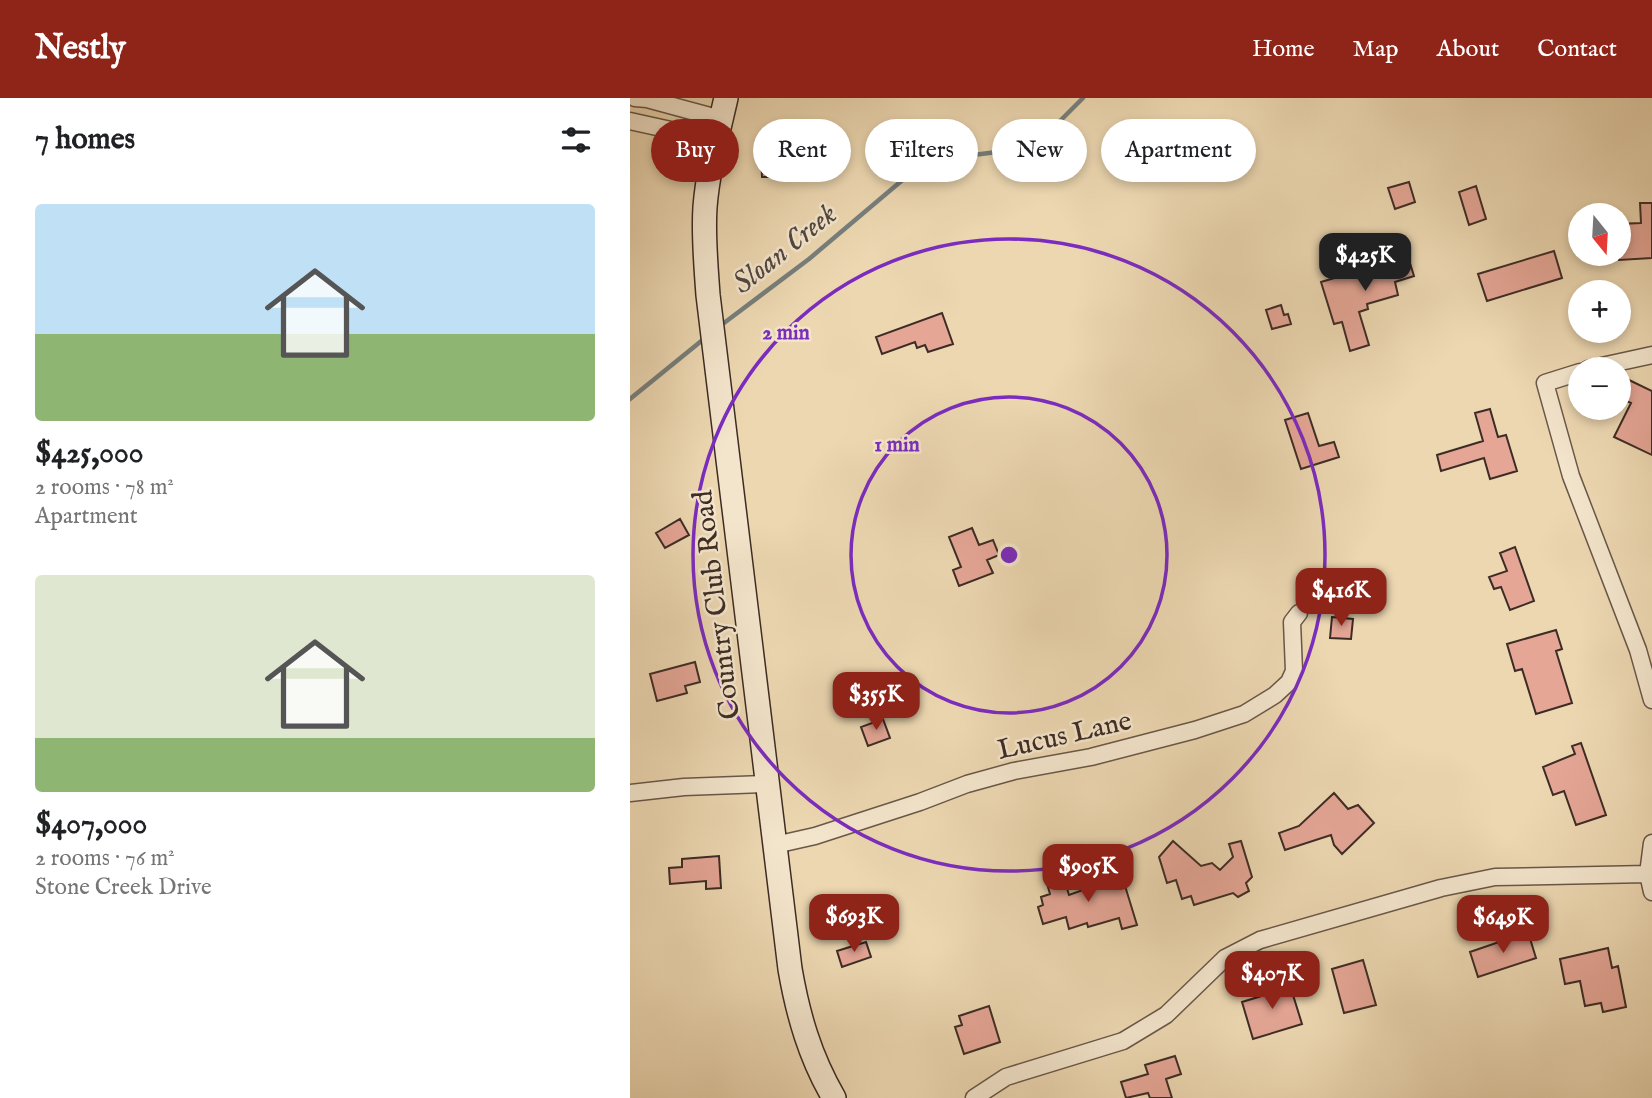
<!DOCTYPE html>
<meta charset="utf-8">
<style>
body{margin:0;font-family:"IM FELL English",serif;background:#f2f2f2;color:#202124;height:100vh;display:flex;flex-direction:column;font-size:26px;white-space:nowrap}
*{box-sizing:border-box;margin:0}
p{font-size:23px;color:#757577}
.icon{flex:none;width:38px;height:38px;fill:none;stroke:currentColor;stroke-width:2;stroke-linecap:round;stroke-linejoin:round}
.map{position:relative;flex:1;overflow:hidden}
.sheet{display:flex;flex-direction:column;background:#fff;width:630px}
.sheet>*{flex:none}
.guide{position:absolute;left:21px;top:21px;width:665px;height:63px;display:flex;gap:14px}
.needle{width:46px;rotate:162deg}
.controls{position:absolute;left:938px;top:105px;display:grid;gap:14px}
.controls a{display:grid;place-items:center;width:63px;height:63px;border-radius:50%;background:#fff;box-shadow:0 4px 10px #0003;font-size:35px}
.price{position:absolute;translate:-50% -60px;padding:0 16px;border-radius:14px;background:#8f2418;color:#fff;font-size:23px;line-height:46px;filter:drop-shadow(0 2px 4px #0008)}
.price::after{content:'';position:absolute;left:50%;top:42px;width:21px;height:16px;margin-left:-10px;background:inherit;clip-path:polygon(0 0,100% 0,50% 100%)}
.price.current{background:#222;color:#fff}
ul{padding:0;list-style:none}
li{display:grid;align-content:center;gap:14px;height:371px;padding:0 35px}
li span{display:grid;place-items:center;height:217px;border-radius:7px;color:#555}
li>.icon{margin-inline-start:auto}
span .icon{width:126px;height:126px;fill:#fffc;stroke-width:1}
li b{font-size:30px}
h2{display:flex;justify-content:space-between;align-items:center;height:84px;padding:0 35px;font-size:30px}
.tag{padding:0 24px;border-radius:32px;background:#fff;box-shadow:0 4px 10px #0003;font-size:24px;line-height:63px}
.tag.current{background:#8f2418;color:#fff}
header{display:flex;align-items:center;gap:42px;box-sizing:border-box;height:98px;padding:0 35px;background:#8f2418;color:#fff}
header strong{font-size:33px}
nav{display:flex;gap:38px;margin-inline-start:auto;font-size:24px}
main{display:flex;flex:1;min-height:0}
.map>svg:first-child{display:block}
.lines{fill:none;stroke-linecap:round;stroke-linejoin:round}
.stream{stroke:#777f7d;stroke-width:4.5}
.building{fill:#e5a696;stroke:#3d2c25;stroke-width:2}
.minor-casing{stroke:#695748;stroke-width:19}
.secondary-casing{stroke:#3d2c25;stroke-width:26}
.minor{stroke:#f3e5cc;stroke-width:16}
.secondary{stroke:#f3e5cc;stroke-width:23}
.ring{fill:none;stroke:#7b2cbf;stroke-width:3.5}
.labels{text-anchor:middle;stroke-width:5;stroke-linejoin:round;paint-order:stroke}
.street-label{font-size:28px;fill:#3d2c25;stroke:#f3e5cc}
.water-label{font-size:30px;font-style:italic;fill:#504842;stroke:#f3e5cc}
.centre{fill:#7b2cbf;stroke:#f3e5cc;stroke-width:3.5}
.ring-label{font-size:21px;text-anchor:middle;font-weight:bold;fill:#7b2cbf;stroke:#f3e5cc;stroke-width:5;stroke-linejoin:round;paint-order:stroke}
</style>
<header>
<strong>Nestly</strong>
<nav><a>Home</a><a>Map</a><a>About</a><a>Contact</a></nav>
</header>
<main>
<section class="sheet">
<h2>7 homes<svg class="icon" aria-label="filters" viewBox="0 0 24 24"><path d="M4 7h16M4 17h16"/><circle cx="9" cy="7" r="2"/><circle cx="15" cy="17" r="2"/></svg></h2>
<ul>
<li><span style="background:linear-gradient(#bfe0f5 60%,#8fb573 0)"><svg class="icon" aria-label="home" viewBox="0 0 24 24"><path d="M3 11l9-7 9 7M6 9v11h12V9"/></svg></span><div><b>$425,000</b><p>2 rooms · 78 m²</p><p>Apartment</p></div></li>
<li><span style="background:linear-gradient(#dfe7d0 75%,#8fb573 0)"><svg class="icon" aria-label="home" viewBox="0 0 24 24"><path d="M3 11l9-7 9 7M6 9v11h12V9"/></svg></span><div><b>$407,000</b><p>2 rooms · 76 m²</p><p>Stone Creek Drive</p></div></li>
</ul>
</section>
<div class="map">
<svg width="1022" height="1000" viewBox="0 0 1022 1000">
<rect width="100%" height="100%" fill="#ecd7b1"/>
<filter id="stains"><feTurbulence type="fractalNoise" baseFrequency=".00286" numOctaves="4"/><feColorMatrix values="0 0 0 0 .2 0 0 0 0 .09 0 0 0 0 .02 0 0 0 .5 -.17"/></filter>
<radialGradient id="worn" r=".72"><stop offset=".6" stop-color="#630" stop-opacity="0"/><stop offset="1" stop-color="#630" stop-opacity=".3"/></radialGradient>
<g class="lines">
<!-- stream -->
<path class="stream" d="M90,228L179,161L295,63L367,54L413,40L453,0
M0,301L75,240"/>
</g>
<!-- building -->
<path class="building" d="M148,53V79H132L131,54Z
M779,84L785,104L765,111L758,90Z
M846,88L856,121L839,127L829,94Z
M1010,105H1022V160L989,162V126L1011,125Z
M774,146L784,178L765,184L768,197L737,206L738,211L729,214L739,247L720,253L712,224L704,226L691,184L759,164L755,152Z
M924,153L932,180L857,203L848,176Z
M651,207L654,217L658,216L661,226L642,231L636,212Z
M312,215L323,246L298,254L295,247L287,250L285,244L252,256L246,239Z
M999,282L1022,293V357L984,339L1001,305L990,300Z
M860,311L868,339L876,337L887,373L860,381L854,360L811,373L807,357L853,343L845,315Z
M678,315L689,348L704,344L709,359L671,371L655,322Z
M50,421L59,437L35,450L26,435Z
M342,430L349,447L363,442L369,457L357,462L363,475L329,488L323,472L331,469L319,439Z
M885,449L904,503L880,512L871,489L864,491L859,479L877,473L870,455Z
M702,519L723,521L721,541L700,540Z
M926,532L932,551L926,553L942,605L906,616L892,571L885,573L877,546Z
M65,564L70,584L55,588L57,595L27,603L20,576Z
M253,621L260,640L238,648L231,629Z
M951,645L976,717L946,727L934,693L923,697L913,669L945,656L942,648Z
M704,695L718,711L728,707L744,725L712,756L704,747L701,737L655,752L649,735L669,728Z
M543,743L571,768L582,765L590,772L603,759L599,746L611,743L622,779L616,785L619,793L608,799L603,795L564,807L561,798L552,801L546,782L537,785L529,759Z
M89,758L91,790L76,791V783L40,786L39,770L52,769V761Z
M433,777L439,797L492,778L507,827L492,831L489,820L458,829L457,825L439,831L436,819L413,826L408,809L413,807L411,799L420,796L416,782Z
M898,834L906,860L848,879L840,854Z
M236,844L241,859L212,869L207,853Z
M978,850L982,870L988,868L996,909L973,914L971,905L955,908L950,883L935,886L930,861Z
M733,862L746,907L714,915L702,871Z
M659,884L672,926L623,941L612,904L638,896L636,890Z
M359,908L370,944L334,956L325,929L332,927L329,918Z
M545,958L551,976L536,981L542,1000H520L518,995L496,1000L491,984L518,976L515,967Z"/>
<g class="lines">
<defs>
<path id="minor" d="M5,0L17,1L91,21
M0,23L86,42
M958,271L1022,257
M950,274L915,285L941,378L1008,552L1022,602
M0,695L54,689L136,686
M1022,745L1018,776L1022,794
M145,747L185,738L290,704L337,686L384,673L461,659L565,632L614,616L645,597L659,584L664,573L662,524L669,515
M344,1000L376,979L493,943L536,917L595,860L630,842L811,790L865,779L1018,776"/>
<path id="secondary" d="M96,0C88,35 78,72 75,109C73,138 76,168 78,197L160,871C168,917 180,959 204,1000"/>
</defs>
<!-- minor casing -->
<use href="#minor" class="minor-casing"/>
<!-- secondary casing -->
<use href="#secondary" class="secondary-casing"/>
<!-- minor -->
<use href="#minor" class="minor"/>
<!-- secondary -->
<use href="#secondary" class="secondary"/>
</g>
<!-- distance rings -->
<g class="ring">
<circle cx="379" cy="457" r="158"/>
<circle cx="379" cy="457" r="316"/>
</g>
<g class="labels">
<!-- street labels -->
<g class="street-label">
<text transform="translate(85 507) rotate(-97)" y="10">Country Club Road</text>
<text transform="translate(434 636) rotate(-13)" y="10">Lucus Lane</text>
</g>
<!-- water labels -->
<g class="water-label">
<text transform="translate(154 150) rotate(-39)" y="10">Sloan Creek</text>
</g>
</g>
<circle cx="379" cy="457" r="10" class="centre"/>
<g class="ring-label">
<text x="156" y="241">2 min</text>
<text x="267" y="353">1 min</text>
</g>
<rect width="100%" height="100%" filter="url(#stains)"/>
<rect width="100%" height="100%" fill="url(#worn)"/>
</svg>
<div class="controls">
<a><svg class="needle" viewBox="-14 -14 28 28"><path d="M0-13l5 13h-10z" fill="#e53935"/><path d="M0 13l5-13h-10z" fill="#757577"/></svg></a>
<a>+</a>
<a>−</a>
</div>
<b class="price current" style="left:735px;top:195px">$425K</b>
<b class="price" style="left:711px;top:530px">$416K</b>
<b class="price" style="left:246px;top:634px">$355K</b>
<b class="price" style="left:458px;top:806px">$905K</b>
<b class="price" style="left:224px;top:856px">$693K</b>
<b class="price" style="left:873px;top:857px">$649K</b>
<b class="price" style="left:642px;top:913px">$407K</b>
<div class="guide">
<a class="tag current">Buy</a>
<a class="tag">Rent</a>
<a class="tag">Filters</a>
<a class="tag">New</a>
<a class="tag">Apartment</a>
</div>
</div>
</main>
